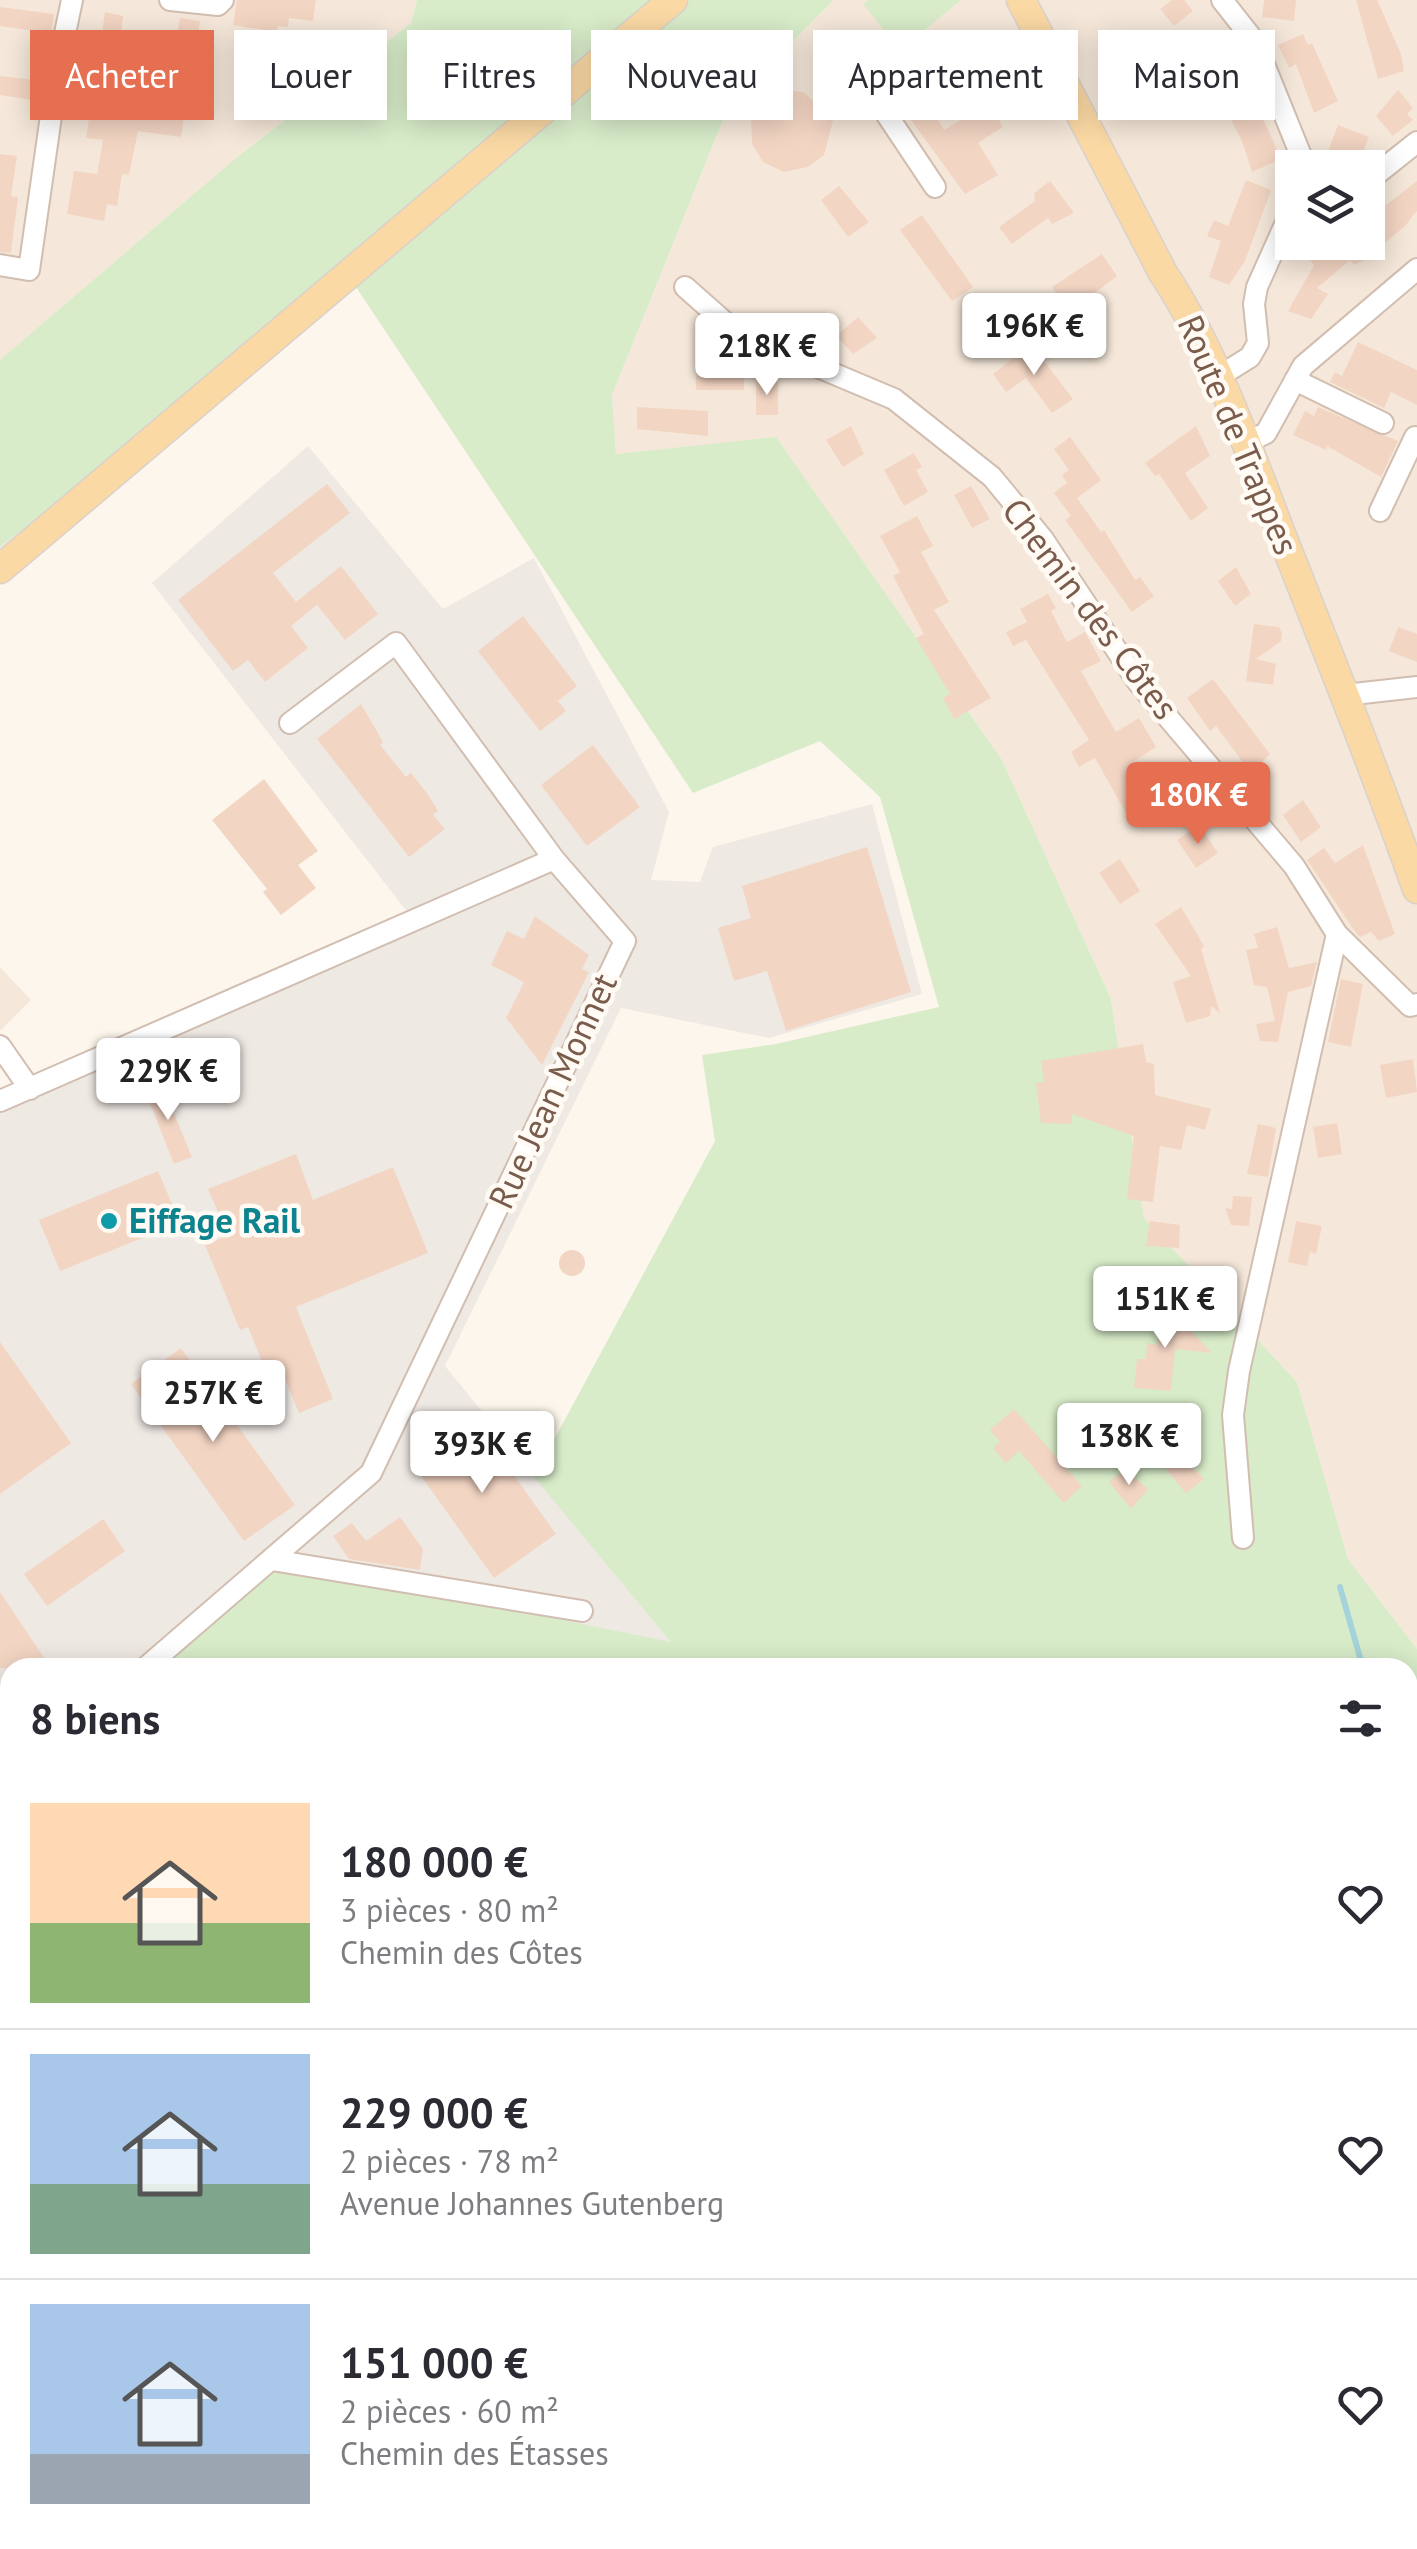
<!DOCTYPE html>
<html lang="fr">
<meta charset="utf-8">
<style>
body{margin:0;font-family:"PT Sans",sans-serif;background:#f7f7f7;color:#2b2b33;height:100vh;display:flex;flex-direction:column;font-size:38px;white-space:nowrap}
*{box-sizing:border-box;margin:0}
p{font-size:32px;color:#7c7c81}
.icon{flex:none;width:55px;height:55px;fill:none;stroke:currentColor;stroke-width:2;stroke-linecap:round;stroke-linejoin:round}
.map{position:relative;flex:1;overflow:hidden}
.side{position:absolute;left:0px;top:1658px;width:1418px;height:892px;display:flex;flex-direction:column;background:#fff;border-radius:30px 30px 0 0;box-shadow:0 5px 25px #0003}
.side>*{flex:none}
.guide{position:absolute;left:30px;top:30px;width:1358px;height:90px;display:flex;gap:20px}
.tools{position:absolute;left:1275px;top:150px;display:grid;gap:20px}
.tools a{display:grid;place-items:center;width:110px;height:110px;border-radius:0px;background:#fff;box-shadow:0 5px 25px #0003;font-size:50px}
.price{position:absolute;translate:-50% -85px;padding:0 22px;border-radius:10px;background:#fff;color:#222;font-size:32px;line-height:65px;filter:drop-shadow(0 2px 5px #0008)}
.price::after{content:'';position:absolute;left:50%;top:60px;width:30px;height:22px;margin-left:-15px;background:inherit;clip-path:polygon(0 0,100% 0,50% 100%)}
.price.current{background:#e76f51;color:#fff}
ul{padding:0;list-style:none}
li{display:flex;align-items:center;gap:30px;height:250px;padding:0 30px}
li+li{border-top:2px solid #e1e1e2}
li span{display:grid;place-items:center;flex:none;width:280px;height:200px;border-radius:0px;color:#555}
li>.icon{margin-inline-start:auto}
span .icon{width:120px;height:120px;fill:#fffc;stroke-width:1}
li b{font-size:42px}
h2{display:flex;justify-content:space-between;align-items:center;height:120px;padding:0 30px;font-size:42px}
.pill{padding:0 35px;border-radius:0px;background:#fff;box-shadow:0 5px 25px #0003;font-size:35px;line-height:90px}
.pill.current{background:#e76f51;color:#fff}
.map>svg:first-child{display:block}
.residential{fill:#f5e8da;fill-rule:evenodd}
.industrial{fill:#efe9e4}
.green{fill:#d8ecc9}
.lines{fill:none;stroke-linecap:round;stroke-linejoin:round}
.stream{stroke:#a5d3da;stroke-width:6}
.building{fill:#f3d5c3;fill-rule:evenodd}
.minor-casing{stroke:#d1beb0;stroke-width:24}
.major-casing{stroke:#dad1cd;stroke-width:31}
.minor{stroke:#fff;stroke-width:20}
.major{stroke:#fbd9a5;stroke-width:28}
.culture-dot{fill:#0f9aa8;stroke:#fffaf3;stroke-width:4}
.labels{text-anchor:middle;stroke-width:9;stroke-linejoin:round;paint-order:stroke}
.street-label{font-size:35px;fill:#7a5c4d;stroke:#fffaf3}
.culture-label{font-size:35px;font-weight:bold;fill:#0d838f;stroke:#fffaf3;text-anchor:start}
</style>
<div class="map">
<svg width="1417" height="2549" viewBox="0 0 1417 2549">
<rect width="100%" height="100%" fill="#fdf6ec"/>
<!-- residential -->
<path class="residential" d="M0,0H417L411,23L237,157L350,277L0,553Z
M834,0H1417V1649L1348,1559L1297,1382L1144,1218L1111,999L1002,760L776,438L616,454L612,395L729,105ZM1292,168H1368V242H1292Z
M0,967L31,1000L0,1031Z"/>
<!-- industrial -->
<path class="industrial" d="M308,446L443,609L534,558L669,812L651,880L700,882L713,847L872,804L922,994L769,1038L621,1008L445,1366L672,1643L273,1561L159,1657L164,1667L10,1668V2140L0,2145V1101L415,922L152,583Z"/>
<!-- green -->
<path class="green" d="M417,0H834L729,105L612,395L616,454L776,437L1002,760L1111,999L1144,1218L1297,1382L1348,1559L1417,1649V2549H0V2518L10,2516V2540H1408V1668L164,1667L159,1657L272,1561L671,1642L534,1477L715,1141L702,1055L776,1044L939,1007L880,797L820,741L693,793L350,278L0,547V360L236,158L411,23Z
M868,0H961L900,50L863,4Z
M10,2140V2403L0,2397V2145Z"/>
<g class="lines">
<!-- stream -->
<path class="stream" d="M1340,1587L1363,1668
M1408,1729L1417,1737"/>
</g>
<!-- building -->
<path class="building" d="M237,0H316L313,21L289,18L288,27L278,26L277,32L233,25Z
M1172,0H1184L1193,11L1174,26L1160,9Z
M1264,0H1296L1294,21L1262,17Z
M1356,0H1377L1401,54L1404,71L1378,79Z
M0,7L54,14L51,33L0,26Z
M105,12L123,16L121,32L176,40L180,18L200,21L194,63L211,65L201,112L185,110L181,137L138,131L129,175L122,174L117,206L107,204L104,221L67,214L74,171L97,174L103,140L86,138L92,99L75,97L80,61L98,63ZM118,49L174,58L164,115L110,106Z
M1303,34L1308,45L1312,43L1338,101L1314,113L1296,64L1289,68L1278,45Z
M1189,38L1206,59L1218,49L1232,67L1239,64L1281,159L1252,172L1242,141L1206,72L1194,82L1170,53Z
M0,76L35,80L32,100L0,95Z
M775,87L805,93L833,121L824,155L808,167L784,172L763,162L752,144L751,112L760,98L777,95Z
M1398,90L1413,108L1407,114L1413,120L1393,136L1376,116Z
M989,103L1003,127L978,143L998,175L965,194L908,116L930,106L944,130Z
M1338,125L1369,137L1360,159L1352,155L1349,163L1327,154Z
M0,154L17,156L11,196L18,197L11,253L0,252Z
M1246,180L1271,190L1245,261L1229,285L1209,277L1221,241L1207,236L1214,220L1228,226Z
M1050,181L1074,213L1052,224L1048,218L1012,244L999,227L1035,201L1034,193Z
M1417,181V211L1405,226L1363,261L1354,265L1350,260L1317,288L1328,294L1311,319L1288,311L1314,265L1310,260L1330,242H1368V219Z
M839,186L869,222L848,237L821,200Z
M922,215L973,287L952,301L900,230Z
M1102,254L1117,276L1070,312L1052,287Z
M858,317L877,338L853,354L836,336Z
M1358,342L1417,370V405L1391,392L1384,408L1330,382L1335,372L1342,376Z
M1031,344L1073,399L1052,413L1026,378L1006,392L993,374Z
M696,364L744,368V390H696Z
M756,382H778V415H756Z
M637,407L708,411V436L637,429Z
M1318,407L1398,441L1381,477L1327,446L1326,450L1293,435L1305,411L1314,416Z
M851,426L864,454L843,467L826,440Z
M1196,426L1210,456L1185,473L1208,508L1191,521L1159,474L1155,476L1145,463Z
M1070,437L1101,480L1077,498L1101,532L1104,530L1135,580L1140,577L1154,596L1132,612L1065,520L1071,516L1054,493L1067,483L1062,475L1069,470L1054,449Z
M914,453L922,467L916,470L928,492L904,506L884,470Z
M327,484L350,513L273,573L296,602L341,566L378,614L345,640L317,605L291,626L308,648L265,682L248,660L233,671L178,600Z
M971,486L990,519L972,528L954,495Z
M917,516L933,546L921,552L949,602L934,610L991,698L954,719L943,698L950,694L916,638L924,634L893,576L900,572L880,536Z
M1236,567L1251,594L1235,606L1218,581Z
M1048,594L1056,608L1051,611L1067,642L1085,632L1101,661L1081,671L1116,732L1139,718L1156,747L1131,763L1151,798L1126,813L1095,758L1079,767L1071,752L1089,740L1026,640L1013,646L1006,632L1027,622L1020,609Z
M523,616L577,686L558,701L566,711L540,731L478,651Z
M1254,624L1279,627L1282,633L1281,641L1256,659L1276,664L1273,685L1246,681Z
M1398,627L1417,634V662L1389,651Z
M1213,679L1270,754L1251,773L1216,726L1210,731L1187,698Z
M361,704L383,742L380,745L406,777L411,773L427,793L438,811L433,815L445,829L409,857L317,739Z
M593,745L640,807L587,846L541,785Z
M264,779L318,851L298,865L316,888L281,915L263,892L267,889L212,820Z
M1303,800L1321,827L1301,842L1283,815Z
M1199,825L1218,853L1196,868L1177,840Z
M1363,845L1395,934L1379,941L1371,932L1360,937L1356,933L1307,860L1324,848L1335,863Z
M867,847L911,992L786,1031L767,971L734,981L718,928L751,918L742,886Z
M1120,859L1140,891L1120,904L1099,873Z
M1181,907L1204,946L1201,949L1220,1013L1211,1006L1210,1016L1186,1023L1173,982L1191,976L1155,924Z
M535,916L589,955L582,969L589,972L542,1065L506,1018L524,982L491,965L507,931L524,939Z
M1277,927L1289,968L1317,962L1311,986L1288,992L1278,1042L1260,1041L1256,1024L1275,1021L1267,987L1254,985L1246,950L1258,948L1254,934Z
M1341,979L1363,984L1351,1047L1328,1042Z
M1143,1044L1146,1062L1154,1064L1155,1095L1211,1109L1205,1130L1187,1125L1181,1150L1160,1146L1153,1202L1127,1199L1134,1136L1072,1114V1124L1041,1123L1036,1083L1044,1082L1041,1061Z
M1413,1059L1417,1092L1386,1098L1380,1065Z
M160,1080L192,1157L174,1164L144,1088Z
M1337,1123L1342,1154L1318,1158L1313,1127Z
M1258,1124L1276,1128L1268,1177L1247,1174Z
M296,1154L313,1200L393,1167L428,1253L296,1307L333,1399L299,1413L277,1360L263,1364L248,1327L240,1330L205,1245L228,1235L208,1189Z
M158,1171L180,1223L60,1271L39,1220Z
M1233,1196L1252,1197L1249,1226L1231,1225L1225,1208L1232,1209Z
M1150,1221L1180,1225L1179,1248L1146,1246Z
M1296,1221L1322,1226L1316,1254L1310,1252L1307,1266L1288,1262Z
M559 1263a13 13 0 1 1 26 0a13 13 0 1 1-26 0Z
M1160,1300L1179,1302L1177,1329L1191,1331L1212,1353L1175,1349L1171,1391L1134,1388L1137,1359H1146L1147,1343L1157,1345Z
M0,1342L71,1443L0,1494Z
M181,1348L295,1505L244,1541L131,1384Z
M1014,1409L1082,1486L1064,1503L1019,1451L1006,1463L993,1448L1000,1442L990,1430Z
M470,1414L556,1534L494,1578L409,1459Z
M1179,1453L1204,1479L1186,1493L1163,1466Z
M1125,1469L1148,1489L1131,1509L1109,1482Z
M400,1517L423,1549L420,1570L349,1559L333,1536L352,1523L366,1541Z
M103,1519L125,1551L47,1606L24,1574Z
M0,1592L51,1668H0Z"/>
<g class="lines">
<defs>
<path id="minor" d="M170,0L218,5L223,0
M1222,0L1255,42L1306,168
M1368,181L1417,142
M935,187L877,100L1039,36
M0,265L29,270L58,67L72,0
M685,287L737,333L894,399L992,477L1043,539L1137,681L1294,866L1337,934
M1218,377L1250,357L1258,343L1254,304L1257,287L1292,209
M1295,380L1383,423
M1246,443L1266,433L1303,366L1417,269
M1380,511L1415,437
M1345,695L1417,687
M0,1046L30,1089
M0,1101L554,859
M1243,1538L1233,1415L1239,1371L1337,934L1410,1006L1417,1004
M272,1560L582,1611
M145,1668L371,1473L625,941L554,859L396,643L290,723
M0,1791L10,1782
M1408,2003L1417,2011"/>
<path id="major" d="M1021,0L1163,273C1215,352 1246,443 1280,531C1327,650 1374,768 1417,889
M0,569L673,0"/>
</defs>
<!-- minor casing -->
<use href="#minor" class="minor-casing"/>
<!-- major casing -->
<use href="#major" class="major-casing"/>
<!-- minor -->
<use href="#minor" class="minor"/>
<!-- major -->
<use href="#major" class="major"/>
</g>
<!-- markers -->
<circle class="culture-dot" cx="109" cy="1221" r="10"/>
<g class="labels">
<!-- street labels -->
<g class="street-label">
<text transform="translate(1238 435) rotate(67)" y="12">Route de Trappes</text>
<text transform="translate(1090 609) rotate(53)" y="12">Chemin des Côtes</text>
<text transform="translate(553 1091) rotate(-65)" y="12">Rue Jean Monnet</text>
</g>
<!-- culture labels -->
<g class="culture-label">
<text x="129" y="1233">Eiffage Rail</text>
</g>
</g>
</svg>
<div class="tools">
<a><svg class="icon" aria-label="layers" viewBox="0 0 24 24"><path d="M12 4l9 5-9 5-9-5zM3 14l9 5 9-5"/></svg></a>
</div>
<b class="price" style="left:1034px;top:378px">196K €</b>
<b class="price" style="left:767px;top:398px">218K €</b>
<b class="price current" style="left:1198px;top:847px">180K €</b>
<b class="price" style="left:168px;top:1123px">229K €</b>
<b class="price" style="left:1165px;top:1351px">151K €</b>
<b class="price" style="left:213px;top:1445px">257K €</b>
<b class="price" style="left:1129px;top:1488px">138K €</b>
<b class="price" style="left:482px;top:1496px">393K €</b>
<div class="guide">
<a class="pill current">Acheter</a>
<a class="pill">Louer</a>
<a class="pill">Filtres</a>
<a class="pill">Nouveau</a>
<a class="pill">Appartement</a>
<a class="pill">Maison</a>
</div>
<section class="side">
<h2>8 biens<svg class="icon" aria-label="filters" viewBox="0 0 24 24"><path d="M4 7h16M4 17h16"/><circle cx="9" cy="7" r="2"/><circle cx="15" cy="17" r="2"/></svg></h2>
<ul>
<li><span style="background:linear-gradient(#ffd9b3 60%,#8fb573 0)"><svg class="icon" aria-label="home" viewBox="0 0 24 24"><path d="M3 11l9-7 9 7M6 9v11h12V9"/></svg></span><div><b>180 000 €</b><p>3 pièces · 80 m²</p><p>Chemin des Côtes</p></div><svg class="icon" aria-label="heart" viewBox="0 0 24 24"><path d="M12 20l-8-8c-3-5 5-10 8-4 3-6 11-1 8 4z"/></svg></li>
<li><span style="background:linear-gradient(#a9c7e8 65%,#7fa58c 0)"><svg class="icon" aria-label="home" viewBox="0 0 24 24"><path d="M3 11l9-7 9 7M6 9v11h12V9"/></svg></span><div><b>229 000 €</b><p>2 pièces · 78 m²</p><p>Avenue Johannes Gutenberg</p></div><svg class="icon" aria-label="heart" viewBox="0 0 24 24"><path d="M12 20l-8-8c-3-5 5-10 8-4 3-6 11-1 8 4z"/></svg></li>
<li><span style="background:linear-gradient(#a9c7e8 75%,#9aa5b1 0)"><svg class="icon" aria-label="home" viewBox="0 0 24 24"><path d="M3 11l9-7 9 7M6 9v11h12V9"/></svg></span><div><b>151 000 €</b><p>2 pièces · 60 m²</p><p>Chemin des Étasses</p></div><svg class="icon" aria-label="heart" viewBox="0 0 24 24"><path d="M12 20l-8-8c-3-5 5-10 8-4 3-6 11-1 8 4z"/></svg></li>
</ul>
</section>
</div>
